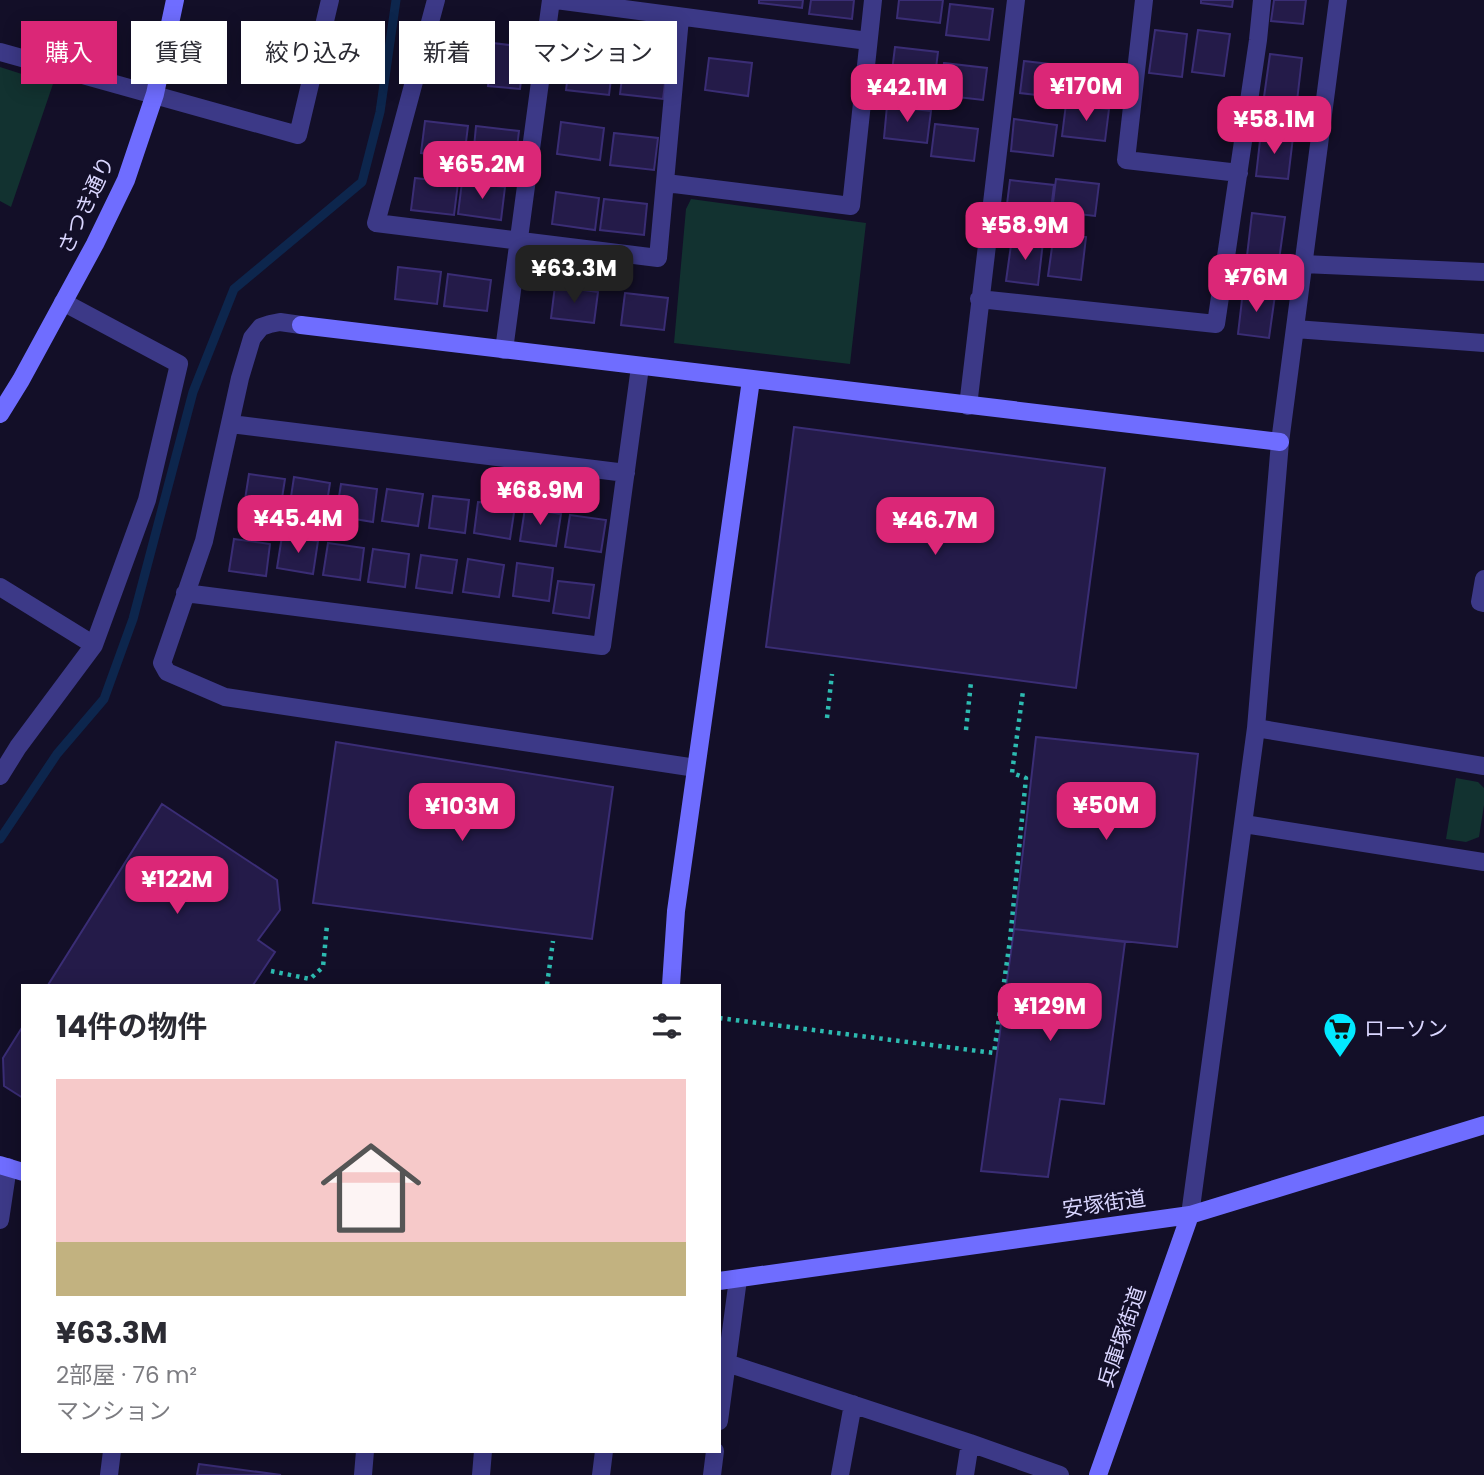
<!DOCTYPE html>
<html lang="ja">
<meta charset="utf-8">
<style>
body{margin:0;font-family:Poppins,"Noto Sans JP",sans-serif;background:#f7f7f7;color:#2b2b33;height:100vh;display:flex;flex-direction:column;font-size:26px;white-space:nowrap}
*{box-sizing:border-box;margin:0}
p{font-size:23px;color:#7c7c81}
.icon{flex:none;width:38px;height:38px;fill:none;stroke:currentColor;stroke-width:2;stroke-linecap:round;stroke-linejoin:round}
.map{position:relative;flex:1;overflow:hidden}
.side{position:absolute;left:21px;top:984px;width:700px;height:469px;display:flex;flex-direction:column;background:#fff;border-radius:0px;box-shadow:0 4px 18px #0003}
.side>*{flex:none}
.banner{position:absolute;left:21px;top:21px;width:700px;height:63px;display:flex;gap:14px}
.price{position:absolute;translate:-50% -60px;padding:0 16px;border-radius:14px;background:#db2777;color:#fff;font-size:23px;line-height:46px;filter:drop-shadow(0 2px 4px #0008)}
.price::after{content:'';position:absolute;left:50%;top:42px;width:21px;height:16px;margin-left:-10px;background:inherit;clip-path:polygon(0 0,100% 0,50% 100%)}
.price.on{background:#222;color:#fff}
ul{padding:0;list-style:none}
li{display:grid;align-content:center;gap:14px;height:371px;padding:0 35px}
li span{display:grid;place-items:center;height:217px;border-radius:0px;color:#555}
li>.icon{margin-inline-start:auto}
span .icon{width:126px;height:126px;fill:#fffc;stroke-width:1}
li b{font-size:30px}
h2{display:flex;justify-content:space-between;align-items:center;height:84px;padding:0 35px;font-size:30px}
.pill{padding:0 24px;border-radius:0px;background:#fff;box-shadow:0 4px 18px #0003;font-size:24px;line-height:63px}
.pill.on{background:#db2777;color:#fff}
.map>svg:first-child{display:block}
.green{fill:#123230}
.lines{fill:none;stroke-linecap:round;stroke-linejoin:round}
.stream{stroke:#0d264d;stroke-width:9}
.building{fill:#241b49;stroke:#3a2d75;stroke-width:2}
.path{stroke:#2dbbb1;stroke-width:4.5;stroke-dasharray:3.5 5;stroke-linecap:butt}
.street{stroke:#3c3987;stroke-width:18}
.secondary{stroke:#6f6dff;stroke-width:18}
.labels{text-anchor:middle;stroke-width:5;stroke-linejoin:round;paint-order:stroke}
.street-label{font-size:21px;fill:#dad6ff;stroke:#130f28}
.poi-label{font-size:21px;fill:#dad6ff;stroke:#130f28;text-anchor:start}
</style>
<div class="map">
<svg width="1484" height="1475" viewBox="0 0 1484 1475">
<rect width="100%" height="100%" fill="#130f28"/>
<!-- green -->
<path class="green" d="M0,67L53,84L11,207L0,201Z
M691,199L866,223L850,364L674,343L686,209Z
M1456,778L1478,782L1484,788V805L1479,837L1466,842L1446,839Z"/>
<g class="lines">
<!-- stream -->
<path class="stream" d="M0,839L57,754L104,699L133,619L193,392L234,289L362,182L380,112L396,0"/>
</g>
<!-- building -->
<path class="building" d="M759,0H803L802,8L759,3Z
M811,0H854L852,19L809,14Z
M899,0H943L940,23L897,18Z
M1201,0H1233L1232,7L1201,3Z
M1274,0H1306L1303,24L1271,21Z
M950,4L993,9L989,40L946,35Z
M1155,30L1187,34L1182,77L1149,73Z
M1198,30L1230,34L1224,76L1192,72Z
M493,43L525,47L520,89L488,86Z
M895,47L938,52L934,84L891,79Z
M1270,54L1302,58L1297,101L1264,97Z
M570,58L613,63L609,95L566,90Z
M709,58L752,63L748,96L705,90Z
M1024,61L1067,66L1063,98L1020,93Z
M624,62L667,67L663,99L620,94Z
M944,63L987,68L983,100L940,95Z
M1066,104L1109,109L1105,141L1062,136Z
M887,106L931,111L927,143L884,138Z
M1014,119L1057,125L1053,156L1011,151Z
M425,121L468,126L464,158L421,153Z
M561,122L604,128L600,160L557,154Z
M935,124L978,129L974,161L931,156Z
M476,126L519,131L515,163L473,158Z
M1261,132L1293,137L1288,179L1256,176Z
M614,133L658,138L654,170L610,165Z
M415,178L458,183L454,215L411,210Z
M1056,179L1099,184L1095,216L1052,211Z
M1010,180L1054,185L1050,217L1006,212Z
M462,182L505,187L501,220L458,214Z
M556,192L599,198L595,230L552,224Z
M604,199L647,204L644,235L600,230Z
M1252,213L1285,217L1279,260L1247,256Z
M1054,233L1086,237L1081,280L1048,276Z
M1012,238L1043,242L1038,285L1006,281Z
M398,267L441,272L437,304L395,299Z
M448,274L491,280L487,311L444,306Z
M555,286L598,292L594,323L551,318Z
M1243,291L1275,295L1269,338L1238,334Z
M625,293L668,298L664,330L621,325Z
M794,427L1105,468L1076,688L766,647Z
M249,474L285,479L280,511L244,506Z
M294,477L330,483L325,515L289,510Z
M341,484L377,489L373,522L336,516Z
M387,489L423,494L418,526L382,521Z
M433,496L469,500L465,533L429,528Z
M478,502L515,506L510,539L474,533Z
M525,508L561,514L556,546L520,541Z
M570,515L606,520L601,552L565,547Z
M282,536L318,541L313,574L277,568Z
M234,539L270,544L266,576L229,571Z
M328,543L364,548L360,580L323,575Z
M373,549L409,554L405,587L368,582Z
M421,555L457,560L452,593L416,588Z
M468,559L504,565L499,597L463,592Z
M517,563L553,568L549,601L513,596Z
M558,581L594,585L589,618L553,613Z
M1036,737L1198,754L1177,947L1014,929Z
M336,742L613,787L592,939L313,903Z
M162,804L277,880L280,910L258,940L275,952L253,985H48Z
M1014,929L1125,942L1104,1104L1060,1099L1048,1177L981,1171Z
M23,1026V1098L4,1086L3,1058Z
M199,1464L281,1475H197Z"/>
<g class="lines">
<!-- path -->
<path class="path" d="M827,718L832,674
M966,730L971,682
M271,971L310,979L323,967L327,925
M547,985L553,941
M719,1018L994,1053L1010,940L1026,778L1012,773L1023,691"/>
<!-- street -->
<path class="street" d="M436,0L376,223L658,258L680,18
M556,0L868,41
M1144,0L1126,160L1239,173
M0,52L298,135L330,0
M666,183L851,206L873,0
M1303,264L1484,272
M979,299L1216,324L1258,40L1262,0
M301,325L280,322L270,324L261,327L252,338L240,378L204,541L162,663L167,672L225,697L696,768
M1295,329L1484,343
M504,350L551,0
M968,406L1016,0
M231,424L626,473
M1484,579L1480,602L1484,603
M0,587L94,645
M185,593L602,646L640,367
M1256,728L1484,766
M0,776L18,747L94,645L147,500L179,364L63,302
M1244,824L1484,862
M1190,1215L1256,728L1280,442L1338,0
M0,1220L8,1167
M727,1363L970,1443L1060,1475
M719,1421L738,1279
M109,1475L112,1451
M363,1475L365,1451
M481,1475L483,1451
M601,1475L604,1451
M712,1475L715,1451
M840,1475L853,1404
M965,1475L970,1443"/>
<!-- secondary -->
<path class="secondary" d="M301,325L1280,442
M0,414L21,380L95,244L126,180L155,94L175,0
M671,985L676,911L751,380
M0,1165L23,1172
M719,1281L1190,1215L1484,1125
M1098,1475L1190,1215"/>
</g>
<!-- icons -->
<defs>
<symbol id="supermarket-pin" viewBox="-11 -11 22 30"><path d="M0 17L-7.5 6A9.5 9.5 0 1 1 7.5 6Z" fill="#02e9ff" stroke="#130f28"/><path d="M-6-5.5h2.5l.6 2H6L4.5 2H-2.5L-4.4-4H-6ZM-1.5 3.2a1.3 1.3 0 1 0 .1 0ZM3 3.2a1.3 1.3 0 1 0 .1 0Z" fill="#111"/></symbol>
</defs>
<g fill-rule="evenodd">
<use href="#supermarket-pin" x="1321" y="1010" width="38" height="52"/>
</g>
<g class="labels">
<!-- street labels -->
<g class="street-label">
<text transform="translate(86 205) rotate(-65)" y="7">さつき通り</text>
<text transform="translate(1104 1204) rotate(-8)" y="7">安塚街道</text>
<text transform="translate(1122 1337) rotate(-71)" y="7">兵庫塚街道</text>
</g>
<!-- poi labels -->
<g class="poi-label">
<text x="1364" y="1036">ローソン</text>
</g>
</g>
</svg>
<b class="price" style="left:1086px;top:123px">¥170M</b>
<b class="price" style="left:907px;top:124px">¥42.1M</b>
<b class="price" style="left:1274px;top:156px">¥58.1M</b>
<b class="price" style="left:482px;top:201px">¥65.2M</b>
<b class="price" style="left:1025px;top:262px">¥58.9M</b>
<b class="price on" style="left:574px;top:305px">¥63.3M</b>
<b class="price" style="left:1256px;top:314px">¥76M</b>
<b class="price" style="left:540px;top:527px">¥68.9M</b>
<b class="price" style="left:298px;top:555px">¥45.4M</b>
<b class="price" style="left:935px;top:557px">¥46.7M</b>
<b class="price" style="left:1106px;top:842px">¥50M</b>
<b class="price" style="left:462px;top:843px">¥103M</b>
<b class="price" style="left:177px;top:916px">¥122M</b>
<b class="price" style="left:1050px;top:1043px">¥129M</b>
<div class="banner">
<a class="pill on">購入</a>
<a class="pill">賃貸</a>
<a class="pill">絞り込み</a>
<a class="pill">新着</a>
<a class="pill">マンション</a>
</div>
<section class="side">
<h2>14件の物件<svg class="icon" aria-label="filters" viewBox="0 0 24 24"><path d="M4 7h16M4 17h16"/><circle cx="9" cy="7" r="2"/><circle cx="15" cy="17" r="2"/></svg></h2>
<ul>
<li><span style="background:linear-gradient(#f6c9c9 75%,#c2b280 0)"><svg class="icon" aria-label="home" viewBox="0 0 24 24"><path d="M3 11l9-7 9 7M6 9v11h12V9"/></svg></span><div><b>¥63.3M</b><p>2部屋 · 76 m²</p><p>マンション</p></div></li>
</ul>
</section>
</div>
